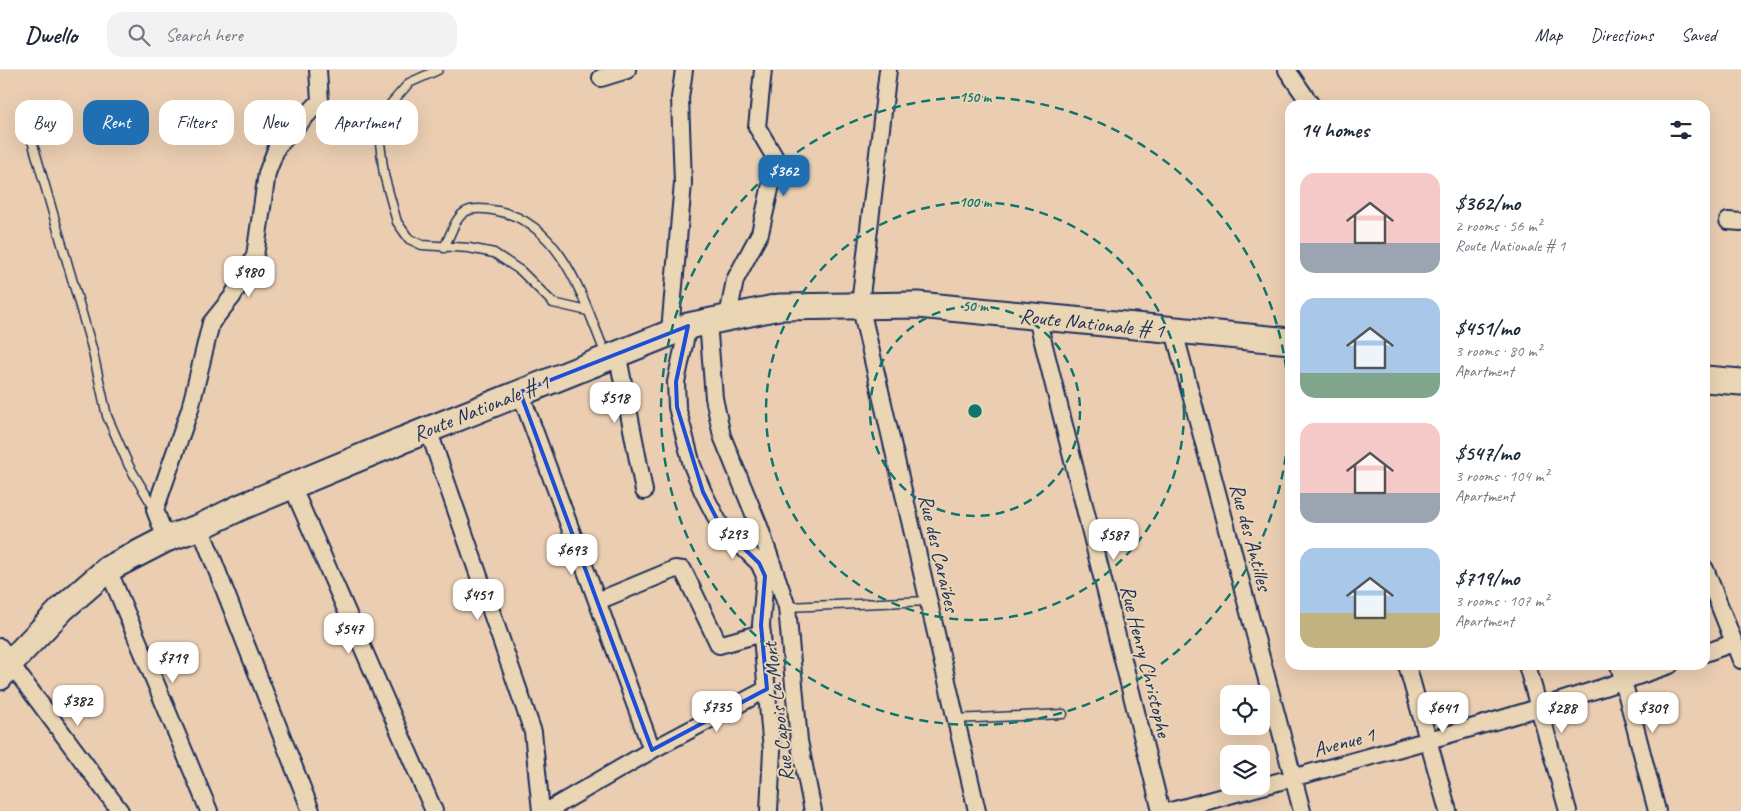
<!DOCTYPE html>
<meta charset="utf-8">
<style>
body{margin:0;font-family:Caveat,sans-serif;background:#f2f2f3;color:#1f2937;height:100vh;display:flex;flex-direction:column;font-size:19px;white-space:nowrap}
*{box-sizing:border-box;margin:0}
p{font-size:16px;color:#747a83}
.icon{flex:none;width:28px;height:28px;fill:none;stroke:currentColor;stroke-width:2;stroke-linecap:round;stroke-linejoin:round}
.map{position:relative;flex:1;overflow:hidden}
.details{position:absolute;left:1285px;top:30px;width:425px;height:570px;display:flex;flex-direction:column;background:#fff;border-radius:15px;box-shadow:0 5px 20px #0002}
.details>*{flex:none}
.guide{position:absolute;left:15px;top:30px;width:475px;height:45px;display:flex;gap:10px}
.fabs{position:absolute;left:1220px;top:615px;display:grid;gap:10px}
.fabs a{display:grid;place-items:center;width:50px;height:50px;border-radius:10px;background:#fff;box-shadow:0 5px 20px #0002;font-size:25px}
.price{position:absolute;translate:-50% -42px;padding:0 11px;border-radius:10px;background:#fff;color:#222;font-size:16px;line-height:32px;filter:drop-shadow(0 1px 2px #0008)}
.price::after{content:'';position:absolute;left:50%;top:30px;width:15px;height:11px;margin-left:-8px;background:inherit;clip-path:polygon(0 0,100% 0,50% 100%)}
.price.on{background:#1f6fb2;color:#fff}
ul{padding:0;list-style:none}
li{display:flex;align-items:center;gap:15px;height:125px;padding:0 15px}
li span{display:grid;place-items:center;flex:none;width:140px;height:100px;border-radius:15px;color:#555}
li>.icon{margin-inline-start:auto}
span .icon{width:60px;height:60px;fill:#fffc;stroke-width:1}
li b{font-size:21px}
h2{display:flex;justify-content:space-between;align-items:center;height:60px;padding:0 15px;font-size:21px}
.chip{padding:0 18px;border-radius:15px;background:#fff;box-shadow:0 5px 20px #0002;font-size:18px;line-height:45px}
.chip.on{background:#1f6fb2;color:#fff}
header{display:flex;align-items:center;gap:30px;box-sizing:border-box;height:70px;padding:0 25px;background:#fff;border-bottom:1px solid #e0e1e3}
header strong{font-size:24px}
nav{display:flex;gap:28px;margin-inline-start:auto;font-size:18px}
.search{width:350px;height:45px;background:#f2f2f3;display:flex;align-items:center;gap:12px;box-sizing:border-box;padding:0 18px;border-radius:15px;color:#747a83;font-size:19px}
.map>svg:first-child{display:block}
.lines{fill:none;stroke-linecap:round;stroke-linejoin:round}
.lane-casing{stroke:#1b2f5e;stroke-width:11}
.street-casing{stroke:#1b2f5e;stroke-width:20}
.primary-casing{stroke:#1b2f5e;stroke-width:29}
.lane{stroke:#ead5b4;stroke-width:8}
.street{stroke:#ead5b4;stroke-width:16}
.primary{stroke:#ead5b4;stroke-width:25}
.marked{fill:none;stroke:#1d4ed8;stroke-width:4;stroke-linejoin:round}
.ring{fill:none;stroke:#0f766e;stroke-width:2.5;stroke-dasharray:9 6}
.labels{text-anchor:middle;stroke-width:4;stroke-linejoin:round;paint-order:stroke}
.street-label{font-size:21px;fill:#1b2f5e;stroke:#ead5b4}
.centre{fill:#0f766e;stroke:#ead5b4;stroke-width:2.5}
.ring-label{font-size:15px;text-anchor:middle;font-weight:bold;fill:#0f766e;stroke:#ead5b4;stroke-width:4;stroke-linejoin:round;paint-order:stroke}
</style>
<header>
<strong>Dwello</strong>
<div class="search"><svg class="icon" aria-label="search" viewBox="0 0 24 24"><circle cx="10" cy="10" r="6"/><path d="M15 15l6 6"/></svg>Search here</div>
<nav><a>Map</a><a>Directions</a><a>Saved</a></nav>
</header>
<div class="map">
<svg width="1741" height="741" viewBox="0 0 1741 741">
<rect width="100%" height="100%" fill="#ebceb2"/>
<filter id="ink" filterUnits="userSpaceOnUse"><feTurbulence type="fractalNoise" baseFrequency=".02" numOctaves="2"/><feDisplacementMap in="SourceGraphic" scale="10" xChannelSelector="R" yChannelSelector="G"/><feConvolveMatrix kernelMatrix="1 2 1 2 8 2 1 2 1" color-interpolation-filters="sRGB"/></filter>
<g filter="url(#ink)">
<g class="lines">
<defs>
<path id="lane" d="M438,0L409,13L388,37L379,65L384,105L397,152L409,169L422,175L469,178L494,183L521,201L553,233L588,241
M26,50L92,278L107,346L129,396L154,438
M444,178C459,146 458,133 498,141C563,154 584,232 606,285
M787,537L928,531
M954,649L1063,644"/>
<path id="street" d="M888,0L860,234L977,741
M1287,0L1311,35
M601,8L627,0
M1728,151L1741,152
M728,247L735,210L760,163L775,97L774,86L757,57L763,0
M1037,248L1161,741
M708,251L714,328L722,366L759,456L787,537L799,671L813,741
M688,256L676,312L677,337L692,395L703,422L720,455L759,493L765,506L761,555L772,680L769,741
M670,261L683,113L680,28L684,0
M1174,261L1302,741
M617,282L644,421
M520,322L652,680
M428,359L533,662L541,741
M292,416L434,741
M200,457L311,741
M166,469L155,440L190,339L211,253L232,227L255,186L267,103L277,77L320,31L318,0
M108,499L209,741
M1705,499L1741,590
M598,531L675,499L683,500L719,575L762,563
M0,577L10,593L120,741
M1705,583L1733,573
M1407,595L1448,741
M1527,595L1568,741
M1619,595L1657,741
M547,741L652,680L767,619
M1171,741C1338,695 1506,652 1670,595"/>
<path id="primary" d="M1705,309L1741,312
M0,607L10,593L63,538L108,499L166,469L200,457L241,437L400,371L688,256L779,237L918,235L1290,271"/>
</defs>
<!-- lane casing -->
<use href="#lane" class="lane-casing"/>
<!-- street casing -->
<use href="#street" class="street-casing"/>
<!-- primary casing -->
<use href="#primary" class="primary-casing"/>
<!-- lane -->
<use href="#lane" class="lane"/>
<!-- street -->
<use href="#street" class="street"/>
<!-- primary -->
<use href="#primary" class="primary"/>
</g>
</g>
<!-- marked area -->
<path class="marked" d="M688,256L676,312L677,337L703,422L720,455L759,493L765,506L761,555L767,619L652,680L520,322Z"/>
<!-- distance rings -->
<g class="ring">
<circle cx="975" cy="341" r="105"/>
<circle cx="975" cy="341" r="209"/>
<circle cx="975" cy="341" r="314"/>
</g>
<g class="labels">
<!-- street labels -->
<g class="street-label">
<text transform="translate(1092 253) rotate(6)" y="7">Route Nationale # 1</text>
<text transform="translate(481 338) rotate(-22)" y="7">Route Nationale # 1</text>
<text transform="translate(1251 467) rotate(75)" y="7">Rue des Antilles</text>
<text transform="translate(939 483) rotate(77)" y="7">Rue des Caraïbes</text>
<text transform="translate(1146 591) rotate(76)" y="7">Rue Henry Christophe</text>
<text transform="translate(778 642) rotate(-97)" y="7">Rue Capois La Mort</text>
<text transform="translate(1344 672) rotate(-15)" y="7">Avenue 1</text>
</g>
</g>
<circle cx="975" cy="341" r="8" class="centre"/>
<g class="ring-label">
<text x="975" y="32">150 m</text>
<text x="975" y="137">100 m</text>
<text x="975" y="241">50 m</text>
</g>
</svg>
<div class="fabs">
<a><svg class="icon" aria-label="locate" viewBox="0 0 24 24"><circle cx="12" cy="12" r="6"/><path d="M12 2v4M12 18v4M2 12h4M18 12h4"/></svg></a>
<a><svg class="icon" aria-label="layers" viewBox="0 0 24 24"><path d="M12 4l9 5-9 5-9-5zM3 14l9 5 9-5"/></svg></a>
</div>
<b class="price on" style="left:784px;top:127px">$362</b>
<b class="price" style="left:249px;top:228px">$980</b>
<b class="price" style="left:615px;top:354px">$518</b>
<b class="price" style="left:733px;top:490px">$293</b>
<b class="price" style="left:1114px;top:491px">$587</b>
<b class="price" style="left:572px;top:506px">$693</b>
<b class="price" style="left:478px;top:551px">$451</b>
<b class="price" style="left:349px;top:585px">$547</b>
<b class="price" style="left:173px;top:614px">$719</b>
<b class="price" style="left:78px;top:657px">$382</b>
<b class="price" style="left:717px;top:663px">$735</b>
<b class="price" style="left:1443px;top:664px">$641</b>
<b class="price" style="left:1562px;top:664px">$288</b>
<b class="price" style="left:1653px;top:664px">$309</b>
<div class="guide">
<a class="chip">Buy</a>
<a class="chip on">Rent</a>
<a class="chip">Filters</a>
<a class="chip">New</a>
<a class="chip">Apartment</a>
</div>
<section class="details">
<h2>14 homes<svg class="icon" aria-label="filters" viewBox="0 0 24 24"><path d="M4 7h16M4 17h16"/><circle cx="9" cy="7" r="2"/><circle cx="15" cy="17" r="2"/></svg></h2>
<ul>
<li><span style="background:linear-gradient(#f6c9c9 70%,#9aa5b1 0)"><svg class="icon" aria-label="home" viewBox="0 0 24 24"><path d="M3 11l9-7 9 7M6 9v11h12V9"/></svg></span><div><b>$362/mo</b><p>2 rooms · 56 m²</p><p>Route Nationale # 1</p></div></li>
<li><span style="background:linear-gradient(#a9c7e8 75%,#7fa58c 0)"><svg class="icon" aria-label="home" viewBox="0 0 24 24"><path d="M3 11l9-7 9 7M6 9v11h12V9"/></svg></span><div><b>$451/mo</b><p>3 rooms · 80 m²</p><p>Apartment</p></div></li>
<li><span style="background:linear-gradient(#f6c9c9 70%,#9aa5b1 0)"><svg class="icon" aria-label="home" viewBox="0 0 24 24"><path d="M3 11l9-7 9 7M6 9v11h12V9"/></svg></span><div><b>$547/mo</b><p>3 rooms · 104 m²</p><p>Apartment</p></div></li>
<li><span style="background:linear-gradient(#a9c7e8 65%,#c2b280 0)"><svg class="icon" aria-label="home" viewBox="0 0 24 24"><path d="M3 11l9-7 9 7M6 9v11h12V9"/></svg></span><div><b>$719/mo</b><p>3 rooms · 107 m²</p><p>Apartment</p></div></li>
</ul>
</section>
</div>
